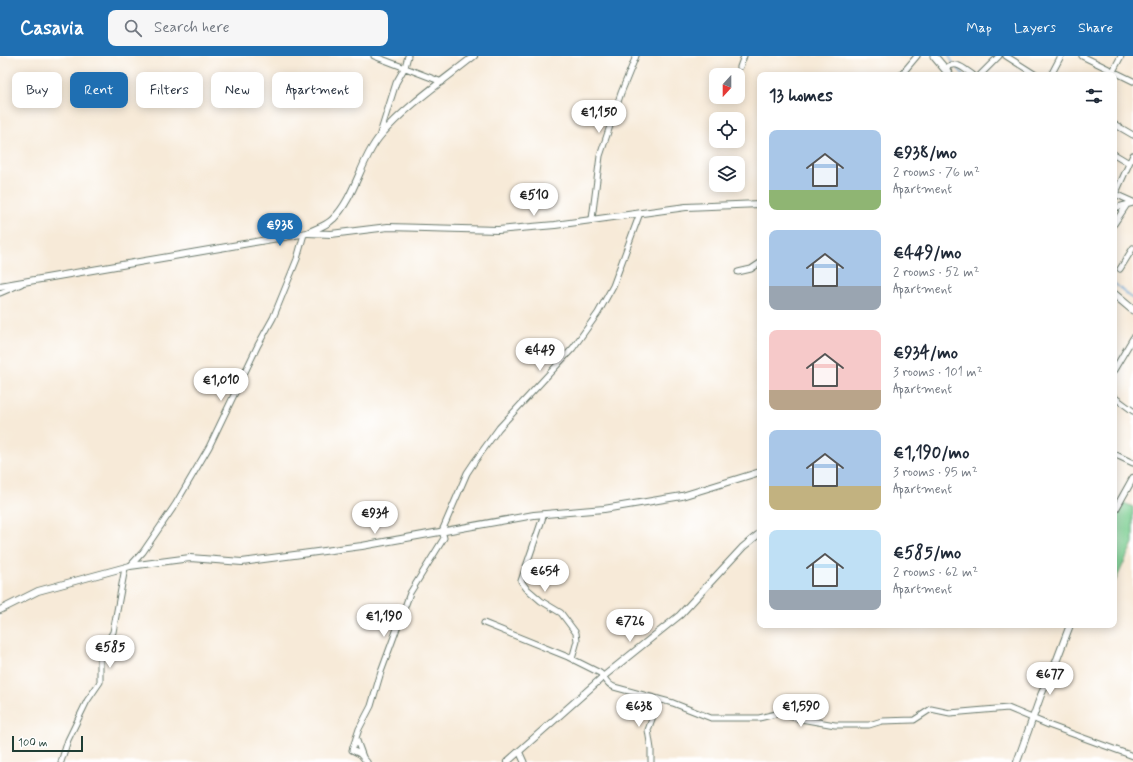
<!DOCTYPE html>
<meta charset="utf-8">
<style>
body{margin:0;font-family:Mynerve,sans-serif;background:#f6f6f7;color:#1f2937;height:100vh;display:flex;flex-direction:column;font-size:15px;white-space:nowrap}
*{box-sizing:border-box;margin:0}
p{font-size:13px;color:#747a83}
.icon{flex:none;width:22px;height:22px;fill:none;stroke:currentColor;stroke-width:2;stroke-linecap:round;stroke-linejoin:round}
.map{position:relative;flex:1;overflow:hidden}
.details{position:absolute;left:757px;top:16px;width:360px;height:556px;display:flex;flex-direction:column;background:#fff;border-radius:8px;box-shadow:0 2px 10px #0003}
.details>*{flex:none}
.banner{position:absolute;left:12px;top:16px;width:380px;height:36px;display:flex;gap:8px}
.needle{width:26px;rotate:201deg}
.controls{position:absolute;left:709px;top:12px;display:grid;gap:8px}
.controls a{display:grid;place-items:center;width:36px;height:36px;border-radius:8px;background:#fff;box-shadow:0 2px 10px #0003;font-size:20px}
.scale{position:absolute;left:12px;bottom:10px;width:71px;box-sizing:border-box;padding-left:4px;border:2px solid #1f3d34;border-top:0;font-size:11px;line-height:14px;white-space:nowrap;color:#1f3d34;-webkit-text-stroke:3px #fff;paint-order:stroke}
.price{position:absolute;translate:-50% -34px;padding:0 9px;border-radius:14px;background:#fff;color:#222;font-size:13px;line-height:26px;filter:drop-shadow(0 1px 2px #0008)}
.price::after{content:'';position:absolute;left:50%;top:24px;width:12px;height:9px;margin-left:-6px;background:inherit;clip-path:polygon(0 0,100% 0,50% 100%)}
.price.active{background:#1f6fb2;color:#fff}
ul{padding:0;list-style:none}
li{display:flex;align-items:center;gap:12px;height:100px;padding:0 12px}
li span{display:grid;place-items:center;flex:none;width:112px;height:80px;border-radius:8px;color:#555}
li>.icon{margin-inline-start:auto}
span .icon{width:48px;height:48px;fill:#fffc;stroke-width:1}
li b{font-size:17px}
h2{display:flex;justify-content:space-between;align-items:center;height:48px;padding:0 12px;font-size:17px}
.chip{padding:0 14px;border-radius:8px;background:#fff;box-shadow:0 2px 10px #0003;font-size:14px;line-height:36px}
.chip.active{background:#1f6fb2;color:#fff}
header{display:flex;align-items:center;gap:24px;box-sizing:border-box;height:56px;padding:0 20px;background:#1f6fb2;color:#fff}
header strong{font-size:19px}
nav{display:flex;gap:22px;margin-inline-start:auto;font-size:14px}
.search{width:280px;height:36px;background:#f6f6f7;display:flex;align-items:center;gap:10px;box-sizing:border-box;padding:0 14px;border-radius:8px;color:#747a83;font-size:15px}
.map>svg:first-child{display:block}
.green{fill:#7acd90;stroke:#4c8562}
.lines{fill:none;stroke-linecap:round;stroke-linejoin:round}
.stream{stroke:#5ea1d2;stroke-width:1.5}
.minor-casing{stroke:#6b7a6d;stroke-width:7}
.tertiary-casing{stroke:#6b7a6d;stroke-width:8}
.secondary-casing{stroke:#6b7a6d;stroke-width:9}
.minor{stroke:#fff;stroke-width:5}
.tertiary{stroke:#fff;stroke-width:6}
.secondary{stroke:#fff;stroke-width:7}
</style>
<header>
<strong>Casavia</strong>
<div class="search"><svg class="icon" aria-label="search" viewBox="0 0 24 24"><circle cx="10" cy="10" r="6"/><path d="M15 15l6 6"/></svg>Search here</div>
<nav><a>Map</a><a>Layers</a><a>Share</a></nav>
</header>
<div class="map">
<svg width="1133" height="706" viewBox="0 0 1133 706">
<rect width="100%" height="100%" fill="#fff"/>
<filter id="ink" filterUnits="userSpaceOnUse"><feTurbulence type="fractalNoise" baseFrequency=".025" numOctaves="2"/><feDisplacementMap in="SourceGraphic" scale="8" xChannelSelector="R" yChannelSelector="G"/><feConvolveMatrix kernelMatrix="1 2 1 2 8 2 1 2 1" color-interpolation-filters="sRGB"/></filter>
<filter id="wash" filterUnits="userSpaceOnUse"><feTurbulence type="fractalNoise" baseFrequency=".012" numOctaves="4" result="noise"/><feDisplacementMap in="SourceGraphic" scale="16" xChannelSelector="R" yChannelSelector="G"/><feGaussianBlur stdDeviation="0.9" result="paint"/><feColorMatrix in="noise" values="0 0 0 0 0 0 0 0 0 0 0 0 0 0 0 0 0 1.4 0 .05"/><feComposite in="paint" operator="in"/></filter>
<g filter="url(#wash)">
<rect width="100%" height="100%" fill="#f7ead8"/>
<!-- green -->
<path class="green" d="M1122,446L1133,451V487L1115,526L1114,462Z"/>
<g class="lines">
<!-- stream -->
<path class="stream" d="M949,0L953,7
M957,11L964,19
M1114,227L1133,243"/>
</g>
</g>
<g filter="url(#ink)">
<g class="lines">
<defs>
<path id="minor" d="M374,0L442,26
M1006,0L1036,19
M1082,0L1133,25
M740,11L744,0
M945,13C955,3 964,13 973,19
M901,19L917,0
M980,19L999,0
M1051,19L1061,0
M1111,19L1121,0
M1114,68L1133,79
M379,81L396,27L405,11L408,0
M1114,98L1129,107
M1115,138L1133,146
M1114,141L1133,99
M1114,152L1133,147
M592,163L600,100L621,37L636,0
M1114,168L1126,150
M1120,213L1133,192
M738,216L751,213L760,207
M0,237L21,228
M1114,314L1133,282
M1114,341L1133,355
M1114,398L1133,407
M544,458L521,525L526,532L541,545L561,557L576,577L577,585L572,603
M130,510L143,496L175,449L209,391L258,289L273,262L297,203L304,178
M484,567L568,601L600,617C606,622 606,628 614,631L673,647L711,662H759L780,657L795,662L835,669H869L882,665L914,664L931,653L950,657L1008,652L1051,670L1133,700
M356,682L363,701
M519,695L524,706
M61,706L68,684L87,645L100,626V598L113,576L125,512
M367,706L360,698L352,694L359,673L371,650L381,616L410,537L444,482L442,475L467,417L475,405L499,372L573,292L598,257L613,230L640,157
M651,706V693L648,674L659,644"/>
<path id="tertiary" d="M308,177L331,178L388,171L498,174L555,169L686,151L760,148
M0,230L307,177C315,173 326,170 333,163C355,142 361,102 381,79C406,50 444,24 474,0
M1114,456L1133,422
M0,554L38,535L130,510L190,502L242,506L362,490L534,459L604,453L682,440L760,416
M507,706L604,620L680,559L743,491L760,477
M1017,706L1041,639L1056,606L1070,569"/>
<path id="secondary" d="M934,0L950,19
M1114,238L1133,254"/>
</defs>
<!-- minor casing -->
<use href="#minor" class="minor-casing"/>
<!-- tertiary casing -->
<use href="#tertiary" class="tertiary-casing"/>
<!-- secondary casing -->
<use href="#secondary" class="secondary-casing"/>
<!-- minor -->
<use href="#minor" class="minor"/>
<!-- tertiary -->
<use href="#tertiary" class="tertiary"/>
<!-- secondary -->
<use href="#secondary" class="secondary"/>
</g>
</g>
</svg>
<div class="controls">
<a><svg class="needle" viewBox="-14 -14 28 28"><path d="M0-13l5 13h-10z" fill="#e53935"/><path d="M0 13l5-13h-10z" fill="#747a83"/></svg></a>
<a><svg class="icon" aria-label="locate" viewBox="0 0 24 24"><circle cx="12" cy="12" r="6"/><path d="M12 2v4M12 18v4M2 12h4M18 12h4"/></svg></a>
<a><svg class="icon" aria-label="layers" viewBox="0 0 24 24"><path d="M12 4l9 5-9 5-9-5zM3 14l9 5 9-5"/></svg></a>
</div>
<div class="scale">100 m</div>
<b class="price" style="left:599px;top:78px">€1,150</b>
<b class="price" style="left:534px;top:161px">€510</b>
<b class="price active" style="left:280px;top:191px">€938</b>
<b class="price" style="left:540px;top:316px">€449</b>
<b class="price" style="left:221px;top:346px">€1,010</b>
<b class="price" style="left:375px;top:479px">€934</b>
<b class="price" style="left:545px;top:537px">€654</b>
<b class="price" style="left:384px;top:582px">€1,190</b>
<b class="price" style="left:630px;top:587px">€726</b>
<b class="price" style="left:110px;top:613px">€585</b>
<b class="price" style="left:1050px;top:640px">€677</b>
<b class="price" style="left:639px;top:672px">€638</b>
<b class="price" style="left:801px;top:672px">€1,590</b>
<div class="banner">
<a class="chip">Buy</a>
<a class="chip active">Rent</a>
<a class="chip">Filters</a>
<a class="chip">New</a>
<a class="chip">Apartment</a>
</div>
<section class="details">
<h2>13 homes<svg class="icon" aria-label="filters" viewBox="0 0 24 24"><path d="M4 7h16M4 17h16"/><circle cx="9" cy="7" r="2"/><circle cx="15" cy="17" r="2"/></svg></h2>
<ul>
<li><span style="background:linear-gradient(#a9c7e8 75%,#8fb573 0)"><svg class="icon" aria-label="home" viewBox="0 0 24 24"><path d="M3 11l9-7 9 7M6 9v11h12V9"/></svg></span><div><b>€938/mo</b><p>2 rooms · 76 m²</p><p>Apartment</p></div></li>
<li><span style="background:linear-gradient(#a9c7e8 70%,#9aa5b1 0)"><svg class="icon" aria-label="home" viewBox="0 0 24 24"><path d="M3 11l9-7 9 7M6 9v11h12V9"/></svg></span><div><b>€449/mo</b><p>2 rooms · 52 m²</p><p>Apartment</p></div></li>
<li><span style="background:linear-gradient(#f6c9c9 75%,#b9a48a 0)"><svg class="icon" aria-label="home" viewBox="0 0 24 24"><path d="M3 11l9-7 9 7M6 9v11h12V9"/></svg></span><div><b>€934/mo</b><p>3 rooms · 101 m²</p><p>Apartment</p></div></li>
<li><span style="background:linear-gradient(#a9c7e8 70%,#c2b280 0)"><svg class="icon" aria-label="home" viewBox="0 0 24 24"><path d="M3 11l9-7 9 7M6 9v11h12V9"/></svg></span><div><b>€1,190/mo</b><p>3 rooms · 95 m²</p><p>Apartment</p></div></li>
<li><span style="background:linear-gradient(#bfe0f5 75%,#9aa5b1 0)"><svg class="icon" aria-label="home" viewBox="0 0 24 24"><path d="M3 11l9-7 9 7M6 9v11h12V9"/></svg></span><div><b>€585/mo</b><p>2 rooms · 62 m²</p><p>Apartment</p></div></li>
</ul>
</section>
</div>
